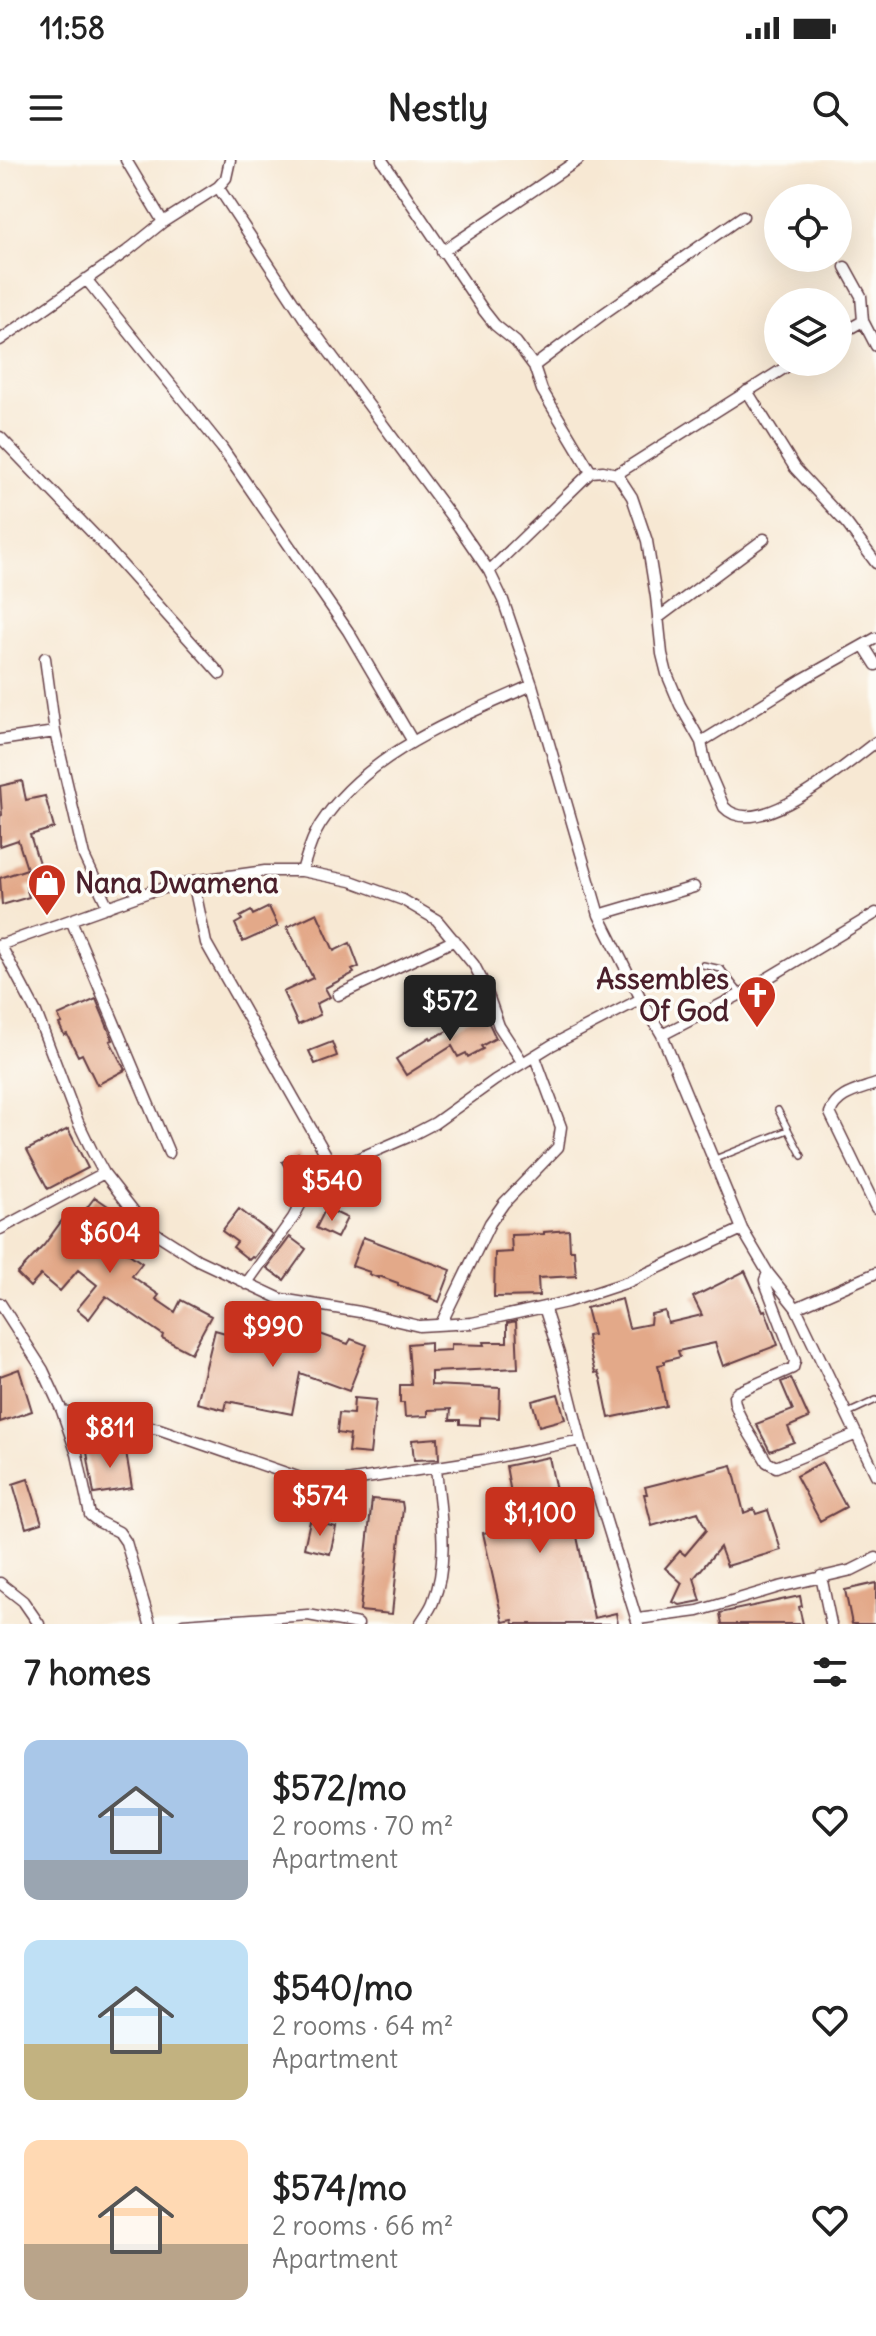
<!DOCTYPE html>
<meta charset="utf-8">
<style>
body{margin:0;font-family:Delius,sans-serif;background:#f2f2f2;color:#222;height:100vh;display:flex;flex-direction:column;font-size:30px;white-space:nowrap}
*{box-sizing:border-box;margin:0}
p{font-size:26px;color:#767676}
.icon{flex:none;width:44px;height:44px;fill:none;stroke:currentColor;stroke-width:2;stroke-linecap:round;stroke-linejoin:round}
.map{position:relative;height:1464px;overflow:hidden}
.side{display:flex;flex-direction:column;background:#fff;flex:1}
.side>*{flex:none}
.fabs{position:absolute;left:764px;top:24px;display:grid;gap:16px}
.fabs a{display:grid;place-items:center;width:88px;height:88px;border-radius:50%;background:#fff;box-shadow:0 8px 32px #0002;font-size:40px}
.price{position:absolute;translate:-50% -68px;padding:0 18px;border-radius:8px;background:#c8321e;color:#fff;font-size:26px;line-height:52px;filter:drop-shadow(0 2px 4px #0008)}
.price::after{content:'';position:absolute;left:50%;top:48px;width:24px;height:18px;margin-left:-12px;background:inherit;clip-path:polygon(0 0,100% 0,50% 100%)}
.price.active{background:#222;color:#fff}
ul{padding:0;list-style:none}
li{display:flex;align-items:center;gap:24px;height:200px;padding:0 24px}
li span{display:grid;place-items:center;flex:none;width:224px;height:160px;border-radius:16px;color:#555}
li>.icon{margin-inline-start:auto}
span .icon{width:96px;height:96px;fill:#fffc;stroke-width:1}
li b{font-size:34px}
h2{display:flex;justify-content:space-between;align-items:center;height:96px;padding:0 24px;font-size:34px}
.status{display:flex;justify-content:space-between;align-items:center;height:56px;padding:0 40px;background:#fff;direction:ltr}
.status svg{height:22px;fill:currentColor}
header{display:flex;justify-content:space-between;align-items:center;height:104px;padding:0 24px;background:#fff;font-size:36px;font-weight:800}
.map>svg:first-child{display:block}
.building{fill:#e3a989}
.lines{fill:none;stroke-linecap:round;stroke-linejoin:round}
.lane-casing{stroke:#643d44;stroke-width:8}
.street-casing{stroke:#643d44;stroke-width:13}
.lane{stroke:#fff;stroke-width:5}
.street{stroke:#fff;stroke-width:10}
.labels{text-anchor:middle;stroke-width:7;stroke-linejoin:round;paint-order:stroke}
.poi-label{font-size:28px;font-weight:bold;fill:#4a1f2b;stroke:#fdfcf7;text-anchor:start}
</style>
<div class="status"><b>11:58</b><svg viewBox="0 0 49 12"><path d="M0 12V9h3v3zM5 12V6h3v6zM10 12V3h3v9zM15 12V0h3v12zM26 1h20v11H26zM47 4h2v5h-2z"/></svg></div>
<header><svg class="icon" aria-label="menu" viewBox="0 0 24 24"><path d="M4 6h16M4 12h16M4 18h16"/></svg>Nestly<svg class="icon" aria-label="search" viewBox="0 0 24 24"><circle cx="10" cy="10" r="6"/><path d="M15 15l6 6"/></svg></header>
<div class="map">
<svg width="876" height="1464" viewBox="0 0 876 1464">
<rect width="100%" height="100%" fill="#fdfcf7"/>
<filter id="ink" filterUnits="userSpaceOnUse"><feTurbulence type="fractalNoise" baseFrequency=".0125" numOctaves="2"/><feDisplacementMap in="SourceGraphic" scale="16" xChannelSelector="R" yChannelSelector="G"/><feConvolveMatrix kernelMatrix="1 2 1 2 8 2 1 2 1" color-interpolation-filters="sRGB"/></filter>
<filter id="wash" filterUnits="userSpaceOnUse"><feTurbulence type="fractalNoise" baseFrequency=".006" numOctaves="4" result="noise"/><feDisplacementMap in="SourceGraphic" scale="32" xChannelSelector="R" yChannelSelector="G"/><feGaussianBlur stdDeviation="1.8" result="paint"/><feColorMatrix in="noise" values="0 0 0 0 0 0 0 0 0 0 0 0 0 0 0 0 0 1.4 0 .05"/><feComposite in="paint" operator="in"/></filter>
<g filter="url(#wash)">
<rect width="100%" height="100%" fill="#f7e8d3"/>
<g id="blocks">
<!-- building -->
<path class="building" d="M22,621L26,640L45,636L54,668L30,675L45,722L26,727L29,737L2,745L0,718L27,709L18,680L0,686V656L2,655L0,626Z
M269,747L278,766L243,782L235,764L242,760L240,757L251,751L253,755Z
M317,753L334,791L350,783L359,807L352,810L354,813L325,828L330,837L316,844L320,855L298,865L283,832L313,818L287,767Z
M96,839L113,880L110,881L125,910L97,925L82,894L78,896L67,874L64,875L59,864L62,863L58,856Z
M484,853L496,878L481,886L483,889L468,897L466,893L458,897L452,886L406,915L396,899L430,877L431,879Z
M332,882L337,896L315,904L309,891Z
M68,969L88,1008L48,1029L27,990Z
M298,993L308,1012L292,1020L282,1002Z
M95,1037L121,1055L105,1077L142,1103L132,1116L159,1135L156,1139L175,1152L181,1140L211,1156L191,1193L162,1178L163,1175L106,1136L89,1159L77,1149L97,1125L78,1110L60,1131L41,1115L30,1127L17,1114L44,1085L66,1055L76,1062Z
M326,1048L347,1058L337,1078L316,1068Z
M239,1049L272,1074L254,1098L252,1097L249,1100L233,1087L237,1082L222,1071Z
M569,1070L570,1090H574L576,1116L538,1118L539,1136L494,1137L495,1093L512,1092L511,1075L544,1074V1072Z
M290,1077L306,1089L284,1120L267,1108Z
M363,1077L451,1110L439,1142L430,1138L431,1136L398,1125V1123L379,1116V1118L369,1114L370,1112L352,1106Z
M745,1111L763,1151L765,1150L778,1185L723,1206L715,1183L678,1191L680,1197L664,1201V1204L658,1205L666,1246L609,1258L601,1219L598,1212L595,1213L589,1189L587,1176L593,1175L586,1148L622,1139L629,1168L650,1164L651,1154L665,1151L668,1163L702,1155L693,1137Z
M516,1161L518,1208L431,1212V1225L500,1228L499,1258L480,1257V1265L460,1264V1260H450L451,1249L428,1250V1256L405,1257L404,1243H400V1225H411L408,1184L430,1182V1191L451,1190V1184L485,1185L484,1182H507V1163Z
M215,1170L239,1177L240,1172L267,1179V1178L291,1185L294,1178L316,1185L320,1174L348,1184L351,1179L367,1185L349,1231L300,1213L292,1254L227,1241L225,1250L197,1243Z
M19,1209L32,1251L0,1262V1216Z
M791,1218L809,1258L788,1267L794,1282L770,1291L756,1264L793,1250L781,1222Z
M558,1234L565,1259L539,1266L532,1241Z
M354,1238L376,1240L370,1294L348,1292L350,1275L337,1273L339,1253L353,1254Z
M438,1278L439,1299L414,1300L412,1280Z
M125,1286L132,1328L94,1334L87,1292Z
M549,1297L559,1345L570,1343L594,1458L616,1453L618,1464H514L513,1460L503,1462L483,1373L517,1366L506,1306Z
M822,1302L846,1347L820,1361L796,1316Z
M732,1305L744,1353L754,1349L756,1354L768,1350L781,1390L727,1406L720,1387L694,1418L701,1441L680,1445L673,1442L682,1423L665,1408L680,1391L685,1395L706,1370L698,1352L652,1366L644,1334H647L645,1327Z
M28,1319L42,1363L26,1368L13,1324Z
M372,1339L402,1342L403,1348L392,1454L360,1451Z
M310,1361L336,1367L330,1394L304,1388Z
M876,1423V1464H852L845,1430Z
M800,1436L802,1446L799,1447L803,1464H722L720,1453Z"/>
</g>
</g>
<g filter="url(#ink)">
<use href="#blocks" fill-opacity="0" stroke="#643d44" stroke-width="2"/>
<g class="lines">
<defs>
<path id="lane" d="M703,805L721,809L740,833
M778,950L802,996
M715,999L788,970
M848,1253L876,1240"/>
<path id="street" d="M126,0L163,62
M382,0L484,151L495,165L516,182L534,206L542,230L591,312
M218,27L304,158L459,367L489,411L503,440L532,525L599,755L641,839L662,875L742,1069L768,1113L796,1148L876,1315
M442,92L578,0
M845,107L861,136L863,161L876,186
M86,119L222,288L348,471L412,580
M838,175L863,161
M0,180L127,91L163,62L218,27L226,18L230,0
M534,206L603,154L743,56
M747,231L795,308L847,364L876,403
M0,277L106,387L220,514
M617,314L794,202
M489,411L591,312L603,311L617,314L632,337L647,381L656,437L662,494L667,514L680,545L701,582L706,605L724,647C757,683 847,603 876,582
M658,458L764,379
M864,486L876,505
M45,498L55,572L84,696L108,747
M0,580L55,572
M701,582L803,519L876,478
M302,711C307,695 311,679 320,665C367,592 457,559 532,525
M193,721L206,783L334,1009
M599,755L694,727
M71,760L169,993
M0,784L36,852L78,962L92,991L104,1013L146,1067L198,1100L281,1139L360,1152L419,1166L472,1163L567,1142L628,1122L742,1069
M0,785L149,732L193,721L265,711H302L351,721L403,740L437,760L474,805L484,824L499,866L523,903
M338,835L455,780
M662,875L741,834L876,753
M876,924C857,931 837,934 830,953L876,1048
M0,1069L104,1013
M768,1113L765,1120L766,1125L795,1201L793,1208L738,1232L734,1236C734,1254 758,1286 767,1302L776,1307L857,1274
M246,1124L293,1058L305,1036L334,1009L408,977L435,963L495,920L552,885L641,839
M0,1143L43,1210L62,1251L77,1294L90,1355L99,1362L119,1372L126,1382L150,1464
M544,1147L560,1197L581,1280L638,1464
M796,1148L876,1113
M441,1164L490,1063L504,1043L558,987L561,967L535,897
M62,1251L159,1269L303,1319L340,1322L483,1300L581,1280
M821,1416L831,1464
M0,1423L23,1441L39,1464
M638,1459L698,1451L779,1427L852,1410L876,1398
M183,1464L308,1455L358,1464
M420,1464C424,1457 430,1450 433,1442C450,1400 440,1352 436,1308"/>
</defs>
<!-- lane casing -->
<use href="#lane" class="lane-casing"/>
<!-- street casing -->
<use href="#street" class="street-casing"/>
<!-- lane -->
<use href="#lane" class="lane"/>
<!-- street -->
<use href="#street" class="street"/>
</g>
</g>
<!-- icons -->
<defs>
<symbol id="shop-pin" viewBox="-11 -11 22 30"><path d="M0 17L-7.5 6A9.5 9.5 0 1 1 7.5 6Z" fill="#c8321e" stroke="#fdfcf7"/><path d="M-5-2.5h2.3a2.7 3.5 0 0 1 5.4 0H5L5.5 6h-11ZM-1.5-2.5h3a1.5 2.3 0 0 0-3 0Z" fill="#fff"/></symbol>
<symbol id="church-pin" viewBox="-11 -11 22 30"><path d="M0 17L-7.5 6A9.5 9.5 0 1 1 7.5 6Z" fill="#c8321e" stroke="#fdfcf7"/><path d="M-1.2-6h2.4v3.5h3.3v2.4h-3.3V6h-2.4V-.1h-3.3v-2.4h3.3Z" fill="#fff"/></symbol>
</defs>
<g fill-rule="evenodd">
<use href="#shop-pin" x="25" y="701" width="44" height="60"/>
<use href="#church-pin" x="735" y="813" width="44" height="60"/>
</g>
<g class="labels">
<!-- poi labels -->
<g class="poi-label">
<text x="75" y="733">Nana Dwamena</text>
<text x="729" y="829" text-anchor="end">Assembles<tspan x="729" dy="32">Of God</tspan></text>
</g>
</g>
</svg>
<div class="fabs">
<a><svg class="icon" aria-label="locate" viewBox="0 0 24 24"><circle cx="12" cy="12" r="6"/><path d="M12 2v4M12 18v4M2 12h4M18 12h4"/></svg></a>
<a><svg class="icon" aria-label="layers" viewBox="0 0 24 24"><path d="M12 4l9 5-9 5-9-5zM3 14l9 5 9-5"/></svg></a>
</div>
<b class="price active" style="left:450px;top:883px">$572</b>
<b class="price" style="left:332px;top:1063px">$540</b>
<b class="price" style="left:110px;top:1115px">$604</b>
<b class="price" style="left:273px;top:1209px">$990</b>
<b class="price" style="left:110px;top:1310px">$811</b>
<b class="price" style="left:320px;top:1378px">$574</b>
<b class="price" style="left:540px;top:1395px">$1,100</b>
</div>
<section class="side">
<h2>7 homes<svg class="icon" aria-label="filters" viewBox="0 0 24 24"><path d="M4 7h16M4 17h16"/><circle cx="9" cy="7" r="2"/><circle cx="15" cy="17" r="2"/></svg></h2>
<ul>
<li><span style="background:linear-gradient(#a9c7e8 75%,#9aa5b1 0)"><svg class="icon" aria-label="home" viewBox="0 0 24 24"><path d="M3 11l9-7 9 7M6 9v11h12V9"/></svg></span><div><b>$572/mo</b><p>2 rooms · 70 m²</p><p>Apartment</p></div><svg class="icon" aria-label="heart" viewBox="0 0 24 24"><path d="M12 20l-8-8c-3-5 5-10 8-4 3-6 11-1 8 4z"/></svg></li>
<li><span style="background:linear-gradient(#bfe0f5 65%,#c2b280 0)"><svg class="icon" aria-label="home" viewBox="0 0 24 24"><path d="M3 11l9-7 9 7M6 9v11h12V9"/></svg></span><div><b>$540/mo</b><p>2 rooms · 64 m²</p><p>Apartment</p></div><svg class="icon" aria-label="heart" viewBox="0 0 24 24"><path d="M12 20l-8-8c-3-5 5-10 8-4 3-6 11-1 8 4z"/></svg></li>
<li><span style="background:linear-gradient(#ffd9b3 65%,#b9a48a 0)"><svg class="icon" aria-label="home" viewBox="0 0 24 24"><path d="M3 11l9-7 9 7M6 9v11h12V9"/></svg></span><div><b>$574/mo</b><p>2 rooms · 66 m²</p><p>Apartment</p></div><svg class="icon" aria-label="heart" viewBox="0 0 24 24"><path d="M12 20l-8-8c-3-5 5-10 8-4 3-6 11-1 8 4z"/></svg></li>
</ul>
</section>
